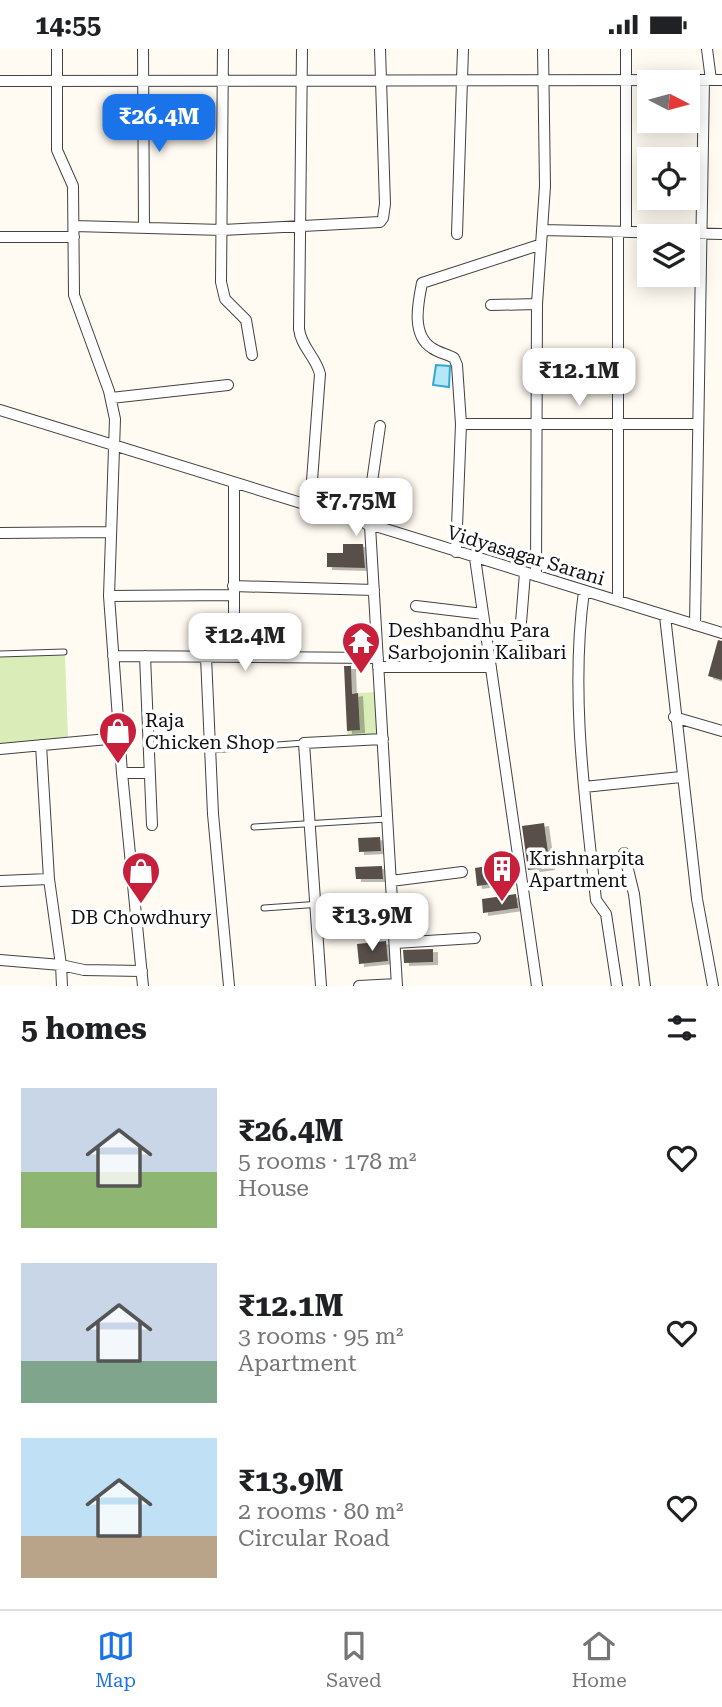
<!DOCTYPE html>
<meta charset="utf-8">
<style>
body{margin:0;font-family:"Roboto Serif",serif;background:#f2f2f2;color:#202124;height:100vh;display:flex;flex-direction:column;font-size:26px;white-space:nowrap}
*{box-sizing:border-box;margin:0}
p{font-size:23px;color:#757577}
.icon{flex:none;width:38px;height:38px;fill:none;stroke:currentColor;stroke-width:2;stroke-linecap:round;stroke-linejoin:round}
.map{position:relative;height:937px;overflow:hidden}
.panel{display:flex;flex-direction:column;background:#fff;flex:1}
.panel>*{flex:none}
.needle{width:46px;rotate:96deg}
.tools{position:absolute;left:637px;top:21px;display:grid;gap:14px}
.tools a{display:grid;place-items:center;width:63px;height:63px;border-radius:0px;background:#fff;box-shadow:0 4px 18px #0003;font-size:35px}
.price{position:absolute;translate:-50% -60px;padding:0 16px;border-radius:14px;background:#fff;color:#222;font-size:23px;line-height:46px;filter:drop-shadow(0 2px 4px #0008)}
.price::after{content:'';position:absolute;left:50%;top:42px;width:21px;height:16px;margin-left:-10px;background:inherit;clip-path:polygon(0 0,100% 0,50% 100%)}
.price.selected{background:#1a73e8;color:#fff}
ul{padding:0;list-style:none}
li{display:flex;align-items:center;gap:21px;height:175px;padding:0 21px}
li span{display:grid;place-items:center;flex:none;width:196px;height:140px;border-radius:0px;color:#555}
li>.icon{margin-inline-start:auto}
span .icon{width:84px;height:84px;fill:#fffc;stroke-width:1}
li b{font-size:30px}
h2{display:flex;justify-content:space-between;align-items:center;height:84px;padding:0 21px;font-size:30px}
.status{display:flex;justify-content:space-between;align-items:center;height:49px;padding:0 35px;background:#fff;direction:ltr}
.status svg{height:19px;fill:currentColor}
.tab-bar{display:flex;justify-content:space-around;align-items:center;height:98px;border-top:2px solid #e0e0e0;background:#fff;font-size:19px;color:#757577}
.tab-bar a{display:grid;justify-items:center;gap:4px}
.tab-bar .selected{color:#1a73e8}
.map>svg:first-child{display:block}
.green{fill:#daecb8}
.water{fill:#b3e8f9;stroke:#36a8d5;stroke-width:2}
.building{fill:#594f4b;filter:url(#shadow)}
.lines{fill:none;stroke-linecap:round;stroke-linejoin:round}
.lane-casing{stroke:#424242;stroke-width:7}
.street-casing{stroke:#424242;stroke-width:12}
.lane{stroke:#fff;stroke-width:5}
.street{stroke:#fff;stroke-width:10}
.labels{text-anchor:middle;stroke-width:7;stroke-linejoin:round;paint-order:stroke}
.street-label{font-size:19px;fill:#0f0f0f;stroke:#fff}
.poi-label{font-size:19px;fill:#0f0f0f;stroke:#fff;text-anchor:start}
</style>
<div class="status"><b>14:55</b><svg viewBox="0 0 49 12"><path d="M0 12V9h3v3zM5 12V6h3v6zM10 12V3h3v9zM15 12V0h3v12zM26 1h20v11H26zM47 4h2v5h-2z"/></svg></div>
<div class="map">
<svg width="722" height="937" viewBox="0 0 722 937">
<defs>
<filter id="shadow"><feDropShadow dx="5" dy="3" stdDeviation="0" flood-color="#0004"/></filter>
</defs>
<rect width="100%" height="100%" fill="#fffbf2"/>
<!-- green -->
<path class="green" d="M0,607H65L68,689L0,697Z
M379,643L378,686L348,688L347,682L360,681L358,644Z"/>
<!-- water -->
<path class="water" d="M436,316L450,317L449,338L433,336Z"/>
<!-- building -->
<path class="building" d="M343,495H363L365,519L327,518V504H343Z
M718,591L722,592V631L708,627Z
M344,617H351L352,645L358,644L360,681L347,682Z
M544,774L550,818L528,821L522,777Z
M380,788L381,802L359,803L358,789Z
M511,813L514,832L477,837L475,819Z
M382,817L383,830H356L355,818Z
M516,845L518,859L483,864L482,850Z
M386,892L388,912L359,915L357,895Z
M433,900V913L404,914L403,901Z"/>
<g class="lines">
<defs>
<path id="lane" d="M0,605L64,603
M211,701L304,694
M254,778L387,770
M264,859L392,850"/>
<path id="street" d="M57,0V101L73,137L74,246L109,342L115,370L109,547L122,724L143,937
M143,0L144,179
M223,0L221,233L225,250L246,271L252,306
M302,0L299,280C301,298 316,308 320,325L310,458
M707,0L711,31
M0,32L722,31
M74,177L223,181L380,173L383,169L385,155L380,0
M542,181L722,185
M618,183V552
M626,183V0
M457,185L463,0
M0,188H74
M491,256L537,255
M111,349L228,336
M0,361L722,584
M461,375H698
M366,475L380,377
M370,477L397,937
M0,484L110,483
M456,503L461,375L457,316L454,309C447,305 439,304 432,299C411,286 418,254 422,234L539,196
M475,509L537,937
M536,527L537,255L545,137L543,0
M233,537L374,541
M584,542C570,644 585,750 596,851L606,865L617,937
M109,547L233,546
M416,557L483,565
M665,567L697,850L713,937
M695,576L704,31
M520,586L525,524
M113,607L378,609
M145,607L152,776
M206,608L213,765L229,937
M234,608V434
M378,618H491
M674,668L722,682
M41,696L49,830L61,916L84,921L142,922
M0,700L119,689
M122,724H148
M584,738L681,728
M624,804L634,845L645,937
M0,832L49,830
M391,832L462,823
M395,894L475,889
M0,911L61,916L62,937
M321,937L304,694L383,690
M359,937L397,935"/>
</defs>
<!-- lane casing -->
<use href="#lane" class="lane-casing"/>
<!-- street casing -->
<use href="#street" class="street-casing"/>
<!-- lane -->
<use href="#lane" class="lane"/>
<!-- street -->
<use href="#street" class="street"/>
</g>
<!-- icons -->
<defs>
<symbol id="temple-pin" viewBox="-11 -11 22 30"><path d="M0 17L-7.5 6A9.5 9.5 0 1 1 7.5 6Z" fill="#c81f3b" stroke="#fff"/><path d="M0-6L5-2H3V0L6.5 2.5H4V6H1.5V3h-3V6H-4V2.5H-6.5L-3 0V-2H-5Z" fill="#fff"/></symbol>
<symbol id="shop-pin" viewBox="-11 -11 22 30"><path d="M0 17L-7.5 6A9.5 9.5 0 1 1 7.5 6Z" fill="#c81f3b" stroke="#fff"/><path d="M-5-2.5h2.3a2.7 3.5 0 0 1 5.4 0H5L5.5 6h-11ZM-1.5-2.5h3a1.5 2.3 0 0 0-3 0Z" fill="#fff"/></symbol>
<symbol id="building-pin" viewBox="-11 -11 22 30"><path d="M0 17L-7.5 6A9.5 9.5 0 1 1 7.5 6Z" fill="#c81f3b" stroke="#fff"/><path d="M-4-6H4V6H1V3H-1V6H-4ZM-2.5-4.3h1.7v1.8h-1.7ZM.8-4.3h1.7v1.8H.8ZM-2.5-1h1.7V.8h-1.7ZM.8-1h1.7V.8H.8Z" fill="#fff"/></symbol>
</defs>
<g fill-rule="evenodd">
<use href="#temple-pin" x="339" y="570" width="44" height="60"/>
<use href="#shop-pin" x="96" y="660" width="44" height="60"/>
<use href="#building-pin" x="480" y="798" width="44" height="60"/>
<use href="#shop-pin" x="119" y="800" width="44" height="60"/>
</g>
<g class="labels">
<!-- street labels -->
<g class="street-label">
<text transform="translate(526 506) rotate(17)" y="7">Vidyasagar Sarani</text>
</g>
<!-- poi labels -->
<g class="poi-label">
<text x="388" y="588">Deshbandhu Para<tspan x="388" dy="22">Sarbojonin Kalibari</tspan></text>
<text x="145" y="678">Raja<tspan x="145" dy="22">Chicken Shop</tspan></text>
<text x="529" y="816">Krishnarpita<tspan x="529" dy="22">Apartment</tspan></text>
<text x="141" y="875" text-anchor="middle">DB Chowdhury</text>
</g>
</g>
</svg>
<div class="tools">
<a><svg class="needle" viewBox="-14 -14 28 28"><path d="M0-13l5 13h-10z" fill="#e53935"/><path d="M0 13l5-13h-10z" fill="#757577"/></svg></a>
<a><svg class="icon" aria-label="locate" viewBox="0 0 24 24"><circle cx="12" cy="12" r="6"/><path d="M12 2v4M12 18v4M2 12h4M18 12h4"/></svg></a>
<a><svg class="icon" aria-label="layers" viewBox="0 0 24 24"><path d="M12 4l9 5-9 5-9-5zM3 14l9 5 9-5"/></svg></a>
</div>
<b class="price selected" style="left:159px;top:105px">₹26.4M</b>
<b class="price" style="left:579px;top:359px">₹12.1M</b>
<b class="price" style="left:356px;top:489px">₹7.75M</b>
<b class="price" style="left:245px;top:624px">₹12.4M</b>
<b class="price" style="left:372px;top:904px">₹13.9M</b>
</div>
<section class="panel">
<h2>5 homes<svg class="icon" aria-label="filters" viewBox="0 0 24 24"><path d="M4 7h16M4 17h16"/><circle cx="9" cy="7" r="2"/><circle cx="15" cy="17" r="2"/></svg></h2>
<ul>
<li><span style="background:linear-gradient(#c9d6e8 60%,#8fb573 0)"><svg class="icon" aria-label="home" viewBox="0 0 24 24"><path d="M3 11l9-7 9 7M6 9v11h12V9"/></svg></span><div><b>₹26.4M</b><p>5 rooms · 178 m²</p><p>House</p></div><svg class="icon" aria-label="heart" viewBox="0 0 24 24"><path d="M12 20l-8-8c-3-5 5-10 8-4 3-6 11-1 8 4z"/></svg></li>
<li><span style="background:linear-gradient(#c9d6e8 70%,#7fa58c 0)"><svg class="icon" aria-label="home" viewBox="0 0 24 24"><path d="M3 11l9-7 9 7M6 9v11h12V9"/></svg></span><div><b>₹12.1M</b><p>3 rooms · 95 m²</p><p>Apartment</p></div><svg class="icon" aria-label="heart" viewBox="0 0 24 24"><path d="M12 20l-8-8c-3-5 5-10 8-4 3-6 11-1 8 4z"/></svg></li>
<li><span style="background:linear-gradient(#bfe0f5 70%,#b9a48a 0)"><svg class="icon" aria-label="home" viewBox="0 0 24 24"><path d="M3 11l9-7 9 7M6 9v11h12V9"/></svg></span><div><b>₹13.9M</b><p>2 rooms · 80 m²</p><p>Circular Road</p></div><svg class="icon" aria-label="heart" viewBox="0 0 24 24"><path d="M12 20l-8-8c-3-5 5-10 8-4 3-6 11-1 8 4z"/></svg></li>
</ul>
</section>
<nav class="tab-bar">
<a class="selected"><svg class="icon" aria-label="map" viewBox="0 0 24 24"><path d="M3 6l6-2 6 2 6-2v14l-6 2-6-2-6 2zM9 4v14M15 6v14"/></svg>Map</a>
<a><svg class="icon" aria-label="saved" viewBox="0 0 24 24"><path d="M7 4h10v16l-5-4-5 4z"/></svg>Saved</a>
<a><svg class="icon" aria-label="home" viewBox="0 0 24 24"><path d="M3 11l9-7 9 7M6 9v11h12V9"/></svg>Home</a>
</nav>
